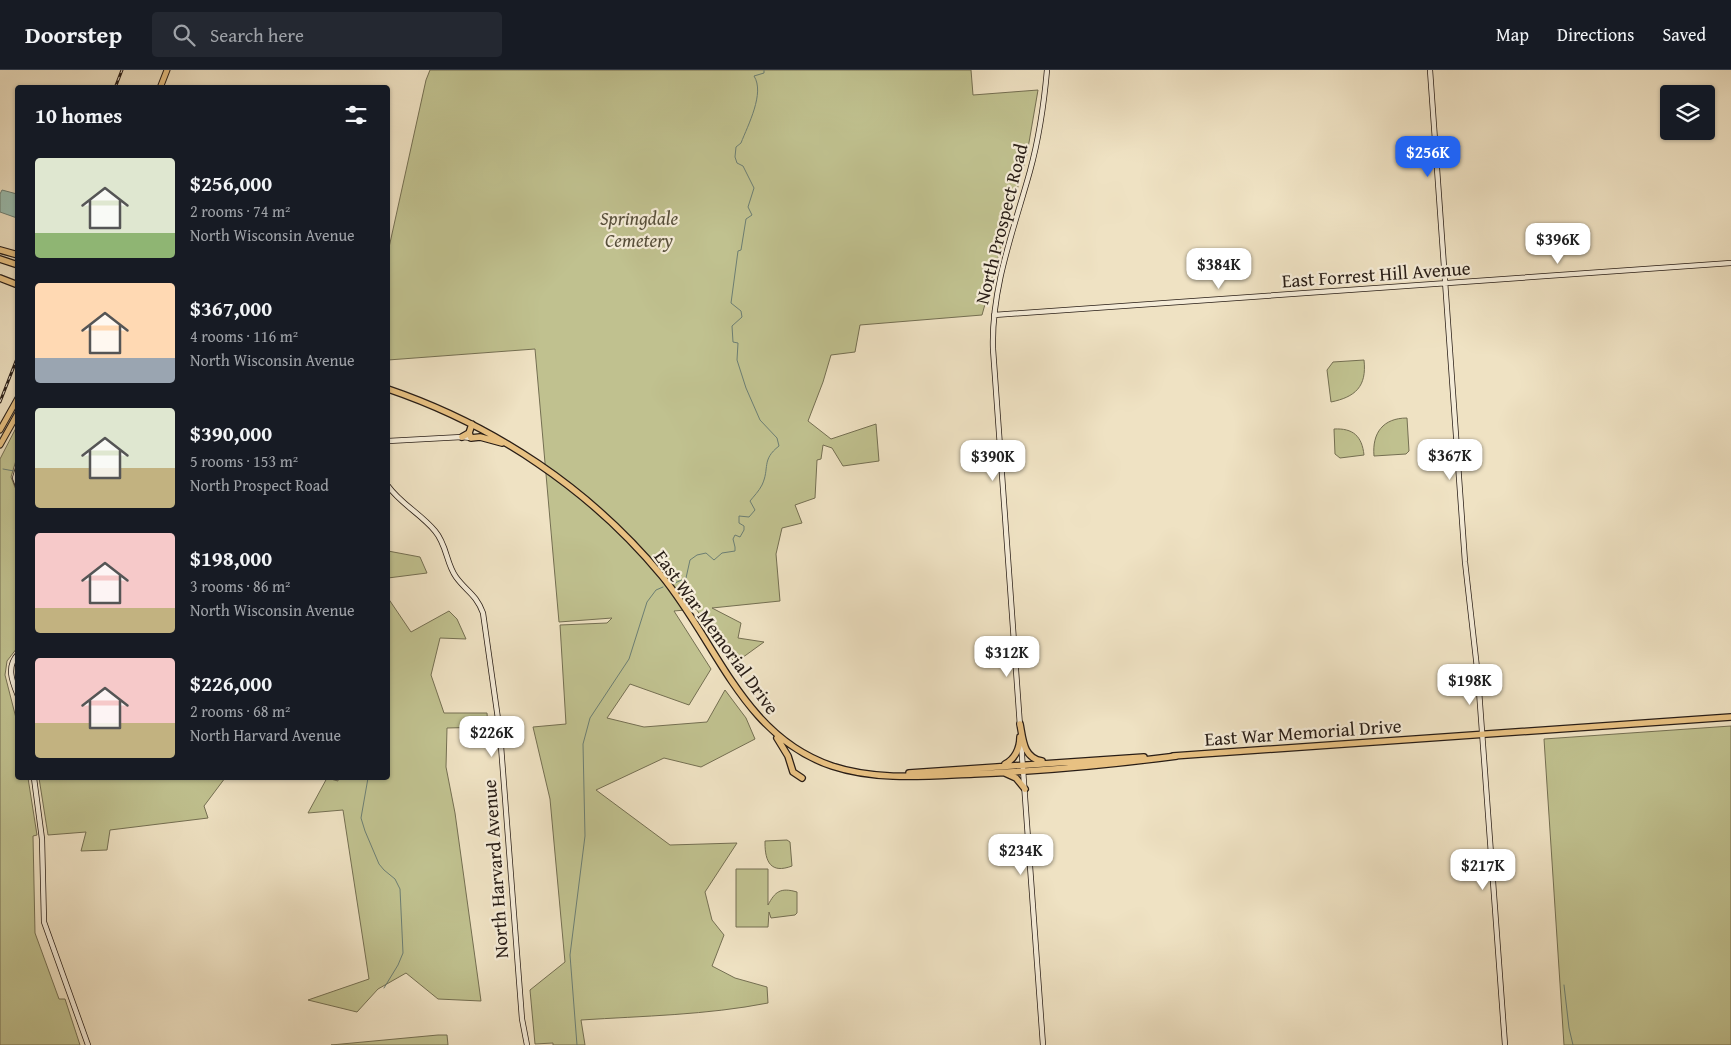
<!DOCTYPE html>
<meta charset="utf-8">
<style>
body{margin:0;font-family:"Gentium Book Plus",serif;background:#242831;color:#f1f3f6;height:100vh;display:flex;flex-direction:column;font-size:19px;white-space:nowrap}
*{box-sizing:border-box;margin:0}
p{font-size:16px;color:#9ea1a6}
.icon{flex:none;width:28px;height:28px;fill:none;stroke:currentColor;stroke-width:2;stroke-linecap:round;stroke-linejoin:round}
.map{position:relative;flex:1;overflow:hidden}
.panel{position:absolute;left:15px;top:15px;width:375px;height:695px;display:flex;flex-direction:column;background:#171b24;border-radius:5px;box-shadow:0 1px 4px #0004}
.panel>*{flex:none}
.controls{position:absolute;left:1660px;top:15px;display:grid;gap:10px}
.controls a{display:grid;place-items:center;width:55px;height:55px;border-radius:5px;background:#171b24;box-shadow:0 1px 4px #0004;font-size:25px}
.price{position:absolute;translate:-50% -42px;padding:0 11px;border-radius:10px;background:#fff;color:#222;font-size:16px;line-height:32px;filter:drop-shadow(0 1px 2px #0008)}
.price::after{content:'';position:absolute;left:50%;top:30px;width:15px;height:11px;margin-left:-8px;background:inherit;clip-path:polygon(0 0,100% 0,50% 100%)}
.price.on{background:#2563eb;color:#fff}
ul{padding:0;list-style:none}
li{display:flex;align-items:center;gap:15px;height:125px;padding:0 20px}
li span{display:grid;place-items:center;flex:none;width:140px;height:100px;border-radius:5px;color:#555}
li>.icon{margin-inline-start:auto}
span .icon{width:60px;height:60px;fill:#fffc;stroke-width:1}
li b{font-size:21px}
h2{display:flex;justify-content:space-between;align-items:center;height:60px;padding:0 20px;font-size:21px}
header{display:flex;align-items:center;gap:30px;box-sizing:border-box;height:70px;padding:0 25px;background:#171b24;border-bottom:1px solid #363941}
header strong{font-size:24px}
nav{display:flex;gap:28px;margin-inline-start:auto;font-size:18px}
.search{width:350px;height:45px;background:#242831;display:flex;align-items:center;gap:12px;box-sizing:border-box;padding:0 18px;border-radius:5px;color:#9ea1a6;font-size:19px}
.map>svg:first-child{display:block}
.green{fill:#c0c18f;stroke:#746f52}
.water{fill:#9abeb1;stroke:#6c7e73}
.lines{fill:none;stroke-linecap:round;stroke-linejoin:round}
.stream{stroke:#6c7e73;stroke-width:1}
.secondary-casing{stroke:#281d16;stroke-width:6}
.primary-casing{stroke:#281d16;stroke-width:7}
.highway-casing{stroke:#281d16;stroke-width:8}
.secondary{stroke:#f5ecd8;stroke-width:4.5}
.primary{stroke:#e8c182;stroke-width:5}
.highway{stroke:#e8c182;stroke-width:5.5}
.rail-casing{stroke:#281d16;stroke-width:3}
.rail{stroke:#f5ecd8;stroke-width:1;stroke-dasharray:4;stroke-linecap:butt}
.labels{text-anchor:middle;stroke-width:4.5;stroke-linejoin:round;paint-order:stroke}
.park-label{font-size:19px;font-style:italic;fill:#564e3a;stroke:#f5ecd8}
.street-label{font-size:19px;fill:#281d16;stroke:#f5ecd8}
</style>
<header>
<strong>Doorstep</strong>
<div class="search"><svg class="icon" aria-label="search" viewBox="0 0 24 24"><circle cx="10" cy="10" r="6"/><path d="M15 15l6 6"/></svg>Search here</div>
<nav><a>Map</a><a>Directions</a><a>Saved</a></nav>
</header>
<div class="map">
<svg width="1731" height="975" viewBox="0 0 1731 975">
<rect width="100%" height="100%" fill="#efe2c3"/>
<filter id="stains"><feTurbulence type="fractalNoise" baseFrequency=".004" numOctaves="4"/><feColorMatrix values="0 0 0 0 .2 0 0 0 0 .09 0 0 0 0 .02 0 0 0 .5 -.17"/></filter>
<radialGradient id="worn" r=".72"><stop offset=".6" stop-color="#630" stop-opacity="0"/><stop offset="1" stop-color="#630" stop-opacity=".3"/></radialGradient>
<!-- green -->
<path class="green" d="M430,0H971L973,25L1038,20L1027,84L982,245L860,255L855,282L831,285L823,312L808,351L831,369L876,354L879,391L843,396L832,378L823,375L821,389L817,390L815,428L795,435L802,453L782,458L776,484L780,531L712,538L741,553L738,568L764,572L735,593L696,539L674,541L711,599L689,635L630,614L607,648L644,657L707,652L725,620L746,648L755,669L701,697L664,688L596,720L670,775L737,773L705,822L712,850L724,865L712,896L735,908L767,917L768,933C707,945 643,946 581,950L585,975H553V973L535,974L530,920L565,892L550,729L533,657L566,654L560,555L607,553L612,548L559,552L535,279L388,290V182L426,10Z
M1364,290C1367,317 1355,327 1331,332L1327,300L1333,292Z
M1407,348L1409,381L1406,384L1374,386C1372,363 1383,348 1407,348Z
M17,356V387L11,407L18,425L17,578L7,591L5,605L17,652L18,708H28L37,765L33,766L35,863L59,929H65L80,975H0V389Z
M1334,359C1353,358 1362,366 1364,385L1340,388L1335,384Z
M388,481L420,487L427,503L388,508Z
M388,528L411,562L449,541L457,549L466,569L440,568L431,605L444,643H487L488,657L447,658L446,697L455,743L481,931L438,929L406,903L378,919L357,942L308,930L369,909L343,740L308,743L327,708L338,711V708H388Z
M1731,656V975H1564L1544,669Z
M39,708H225L204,736L208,748L110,760L107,780L81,781L86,762L48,765Z
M787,770L790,772L792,796C771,804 765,792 765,773V771Z
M736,799H768V835C775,822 780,817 797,822V843L795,845L771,848L769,842L768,857H736Z
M438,965H447L448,975H331Z"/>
<!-- water -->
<path class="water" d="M2,120L17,124V148L0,142V124Z"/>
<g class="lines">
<!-- stream -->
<path class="stream" d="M3,399L14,401
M675,513L686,508L690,490L697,485L706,483L714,490L722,483L735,481V477L733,469L735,465L740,467L744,460V456L739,453V446L749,447L755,440L750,431C754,426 759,421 762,415C770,398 761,390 779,376L777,368L760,350L746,318L737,290L738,273L733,272L732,256L742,247L741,241L731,233L738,181L741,180L746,149L752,145L748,137L754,118L743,96L737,93L735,87L736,77L741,73C748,55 765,23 754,6L764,3V0
M368,708L361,748L365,761L379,794L384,800L395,809L400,819L403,883L398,895L384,918
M1564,915L1569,958L1573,975
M577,975L570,885L585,766L583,674L590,648L629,589L647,532L656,520L663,517"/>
<defs>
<path id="secondary" d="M1430,0L1465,492L1478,607L1505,975
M994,245L1731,193
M388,371L462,367L471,368
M18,398L15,408L18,416
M388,416C401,434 421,444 435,461C447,475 446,493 456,507C466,521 476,524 483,543L500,663L522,949L527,975
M18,584C6,597 12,611 18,626
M1020,656L993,279C991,218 1014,159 1030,101C1039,68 1044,34 1047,0
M1021,672L1043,975
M34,708L42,769L44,852L88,975"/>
<path id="primary" d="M160,18L167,0
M0,360L18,328
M0,375L18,343"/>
<path id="highway" d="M0,180L18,185
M0,189L18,195
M0,208L18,215
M388,319C494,355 590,419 662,506C717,573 743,666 832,696C877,711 927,706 974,704C1042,701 1109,695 1177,686
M472,354L469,363L471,368L480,367L502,373
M462,367L469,363
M1020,654C1023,669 1023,688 1042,691
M777,668L788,686L793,702L802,708
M1173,686L1731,647
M1005,694C1015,689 1020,678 1020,667
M909,703L1144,687
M1005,703L1016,708L1025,719"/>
</defs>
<!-- secondary casing -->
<use href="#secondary" class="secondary-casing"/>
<!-- primary casing -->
<use href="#primary" class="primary-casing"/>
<!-- highway casing -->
<use href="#highway" class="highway-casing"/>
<!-- secondary -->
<use href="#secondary" class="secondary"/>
<!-- primary -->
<use href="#primary" class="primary"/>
<!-- highway -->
<use href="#highway" class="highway"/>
<defs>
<path id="rail" d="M115,18L122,0
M0,332L18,286"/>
</defs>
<!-- rail casing -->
<use href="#rail" class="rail-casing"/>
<!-- rail -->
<use href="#rail" class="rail"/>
</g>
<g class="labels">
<!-- park labels -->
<g class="park-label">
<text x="639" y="155">Springdale<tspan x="639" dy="22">Cemetery</tspan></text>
</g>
<!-- street labels -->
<g class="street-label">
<text transform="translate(1001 154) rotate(-76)" y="7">North Prospect Road</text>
<text transform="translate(1376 204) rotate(-4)" y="7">East Forrest Hill Avenue</text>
<text transform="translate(717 562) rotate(54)" y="7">East War Memorial Drive</text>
<text transform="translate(1303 662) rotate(-4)" y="7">East War Memorial Drive</text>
<text transform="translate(495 799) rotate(-94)" y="7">North Harvard Avenue</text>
</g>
</g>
<rect width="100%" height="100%" filter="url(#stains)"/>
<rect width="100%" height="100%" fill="url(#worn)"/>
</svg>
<div class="controls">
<a><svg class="icon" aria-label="layers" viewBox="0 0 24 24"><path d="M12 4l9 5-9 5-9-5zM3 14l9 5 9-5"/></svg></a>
</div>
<b class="price on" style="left:1428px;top:108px">$256K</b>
<b class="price" style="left:1558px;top:195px">$396K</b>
<b class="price" style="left:1219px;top:220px">$384K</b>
<b class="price" style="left:1450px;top:411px">$367K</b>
<b class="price" style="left:993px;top:412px">$390K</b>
<b class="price" style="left:1007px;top:608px">$312K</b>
<b class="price" style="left:1470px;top:636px">$198K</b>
<b class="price" style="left:492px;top:688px">$226K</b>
<b class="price" style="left:1021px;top:806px">$234K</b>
<b class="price" style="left:1483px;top:821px">$217K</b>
<section class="panel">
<h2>10 homes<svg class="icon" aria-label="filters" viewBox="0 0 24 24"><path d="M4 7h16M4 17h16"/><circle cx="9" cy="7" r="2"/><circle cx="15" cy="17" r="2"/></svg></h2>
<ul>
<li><span style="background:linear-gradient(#dfe7d0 75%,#8fb573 0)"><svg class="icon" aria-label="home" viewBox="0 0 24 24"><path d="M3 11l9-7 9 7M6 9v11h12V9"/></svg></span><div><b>$256,000</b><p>2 rooms · 74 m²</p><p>North Wisconsin Avenue</p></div></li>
<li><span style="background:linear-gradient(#ffd9b3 75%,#9aa5b1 0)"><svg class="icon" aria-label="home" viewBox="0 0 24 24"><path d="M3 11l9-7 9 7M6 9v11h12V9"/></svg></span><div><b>$367,000</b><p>4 rooms · 116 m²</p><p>North Wisconsin Avenue</p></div></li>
<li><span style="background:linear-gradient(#dfe7d0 60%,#c2b280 0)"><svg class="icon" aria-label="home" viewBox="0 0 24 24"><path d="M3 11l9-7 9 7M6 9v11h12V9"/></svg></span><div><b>$390,000</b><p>5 rooms · 153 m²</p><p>North Prospect Road</p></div></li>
<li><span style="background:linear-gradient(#f6c9c9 75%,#c2b280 0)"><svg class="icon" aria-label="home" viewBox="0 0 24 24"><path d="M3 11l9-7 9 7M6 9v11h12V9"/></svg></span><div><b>$198,000</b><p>3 rooms · 86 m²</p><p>North Wisconsin Avenue</p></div></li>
<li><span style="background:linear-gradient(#f6c9c9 65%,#c2b280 0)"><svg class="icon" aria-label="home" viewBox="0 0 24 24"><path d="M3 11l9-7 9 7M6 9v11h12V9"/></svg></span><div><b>$226,000</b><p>2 rooms · 68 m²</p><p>North Harvard Avenue</p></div></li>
</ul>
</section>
</div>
